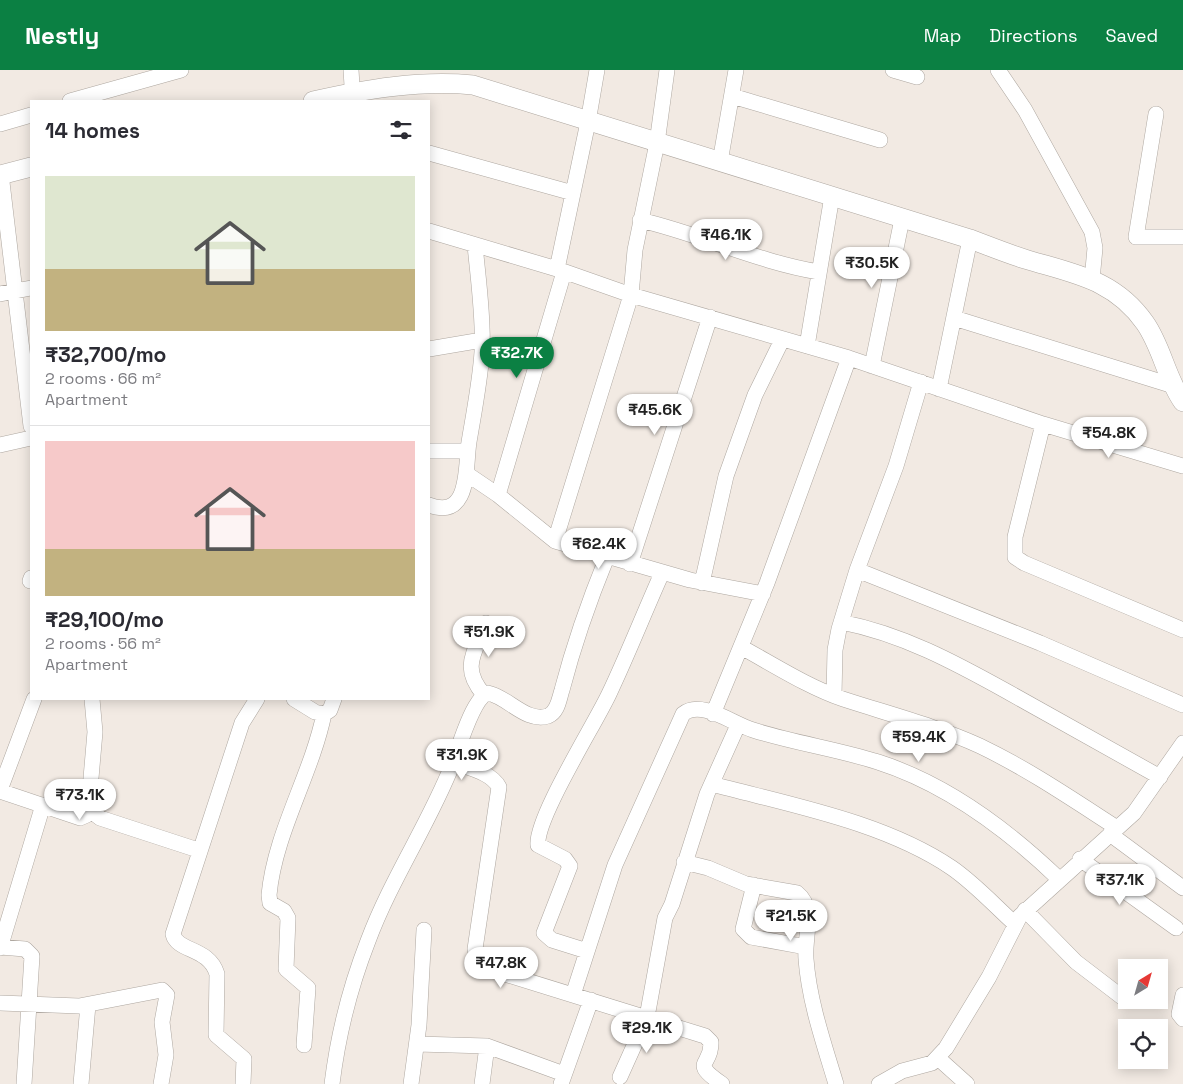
<!DOCTYPE html>
<meta charset="utf-8">
<style>
body{margin:0;font-family:"Space Grotesk",sans-serif;background:#f2f2f3;color:#2b2b33;height:100vh;display:flex;flex-direction:column;font-size:19px;white-space:nowrap}
*{box-sizing:border-box;margin:0}
p{font-size:16px;color:#7c7c81}
.icon{flex:none;width:28px;height:28px;fill:none;stroke:currentColor;stroke-width:2;stroke-linecap:round;stroke-linejoin:round}
.map{position:relative;flex:1;overflow:hidden}
.details{position:absolute;left:30px;top:30px;width:400px;height:600px;display:flex;flex-direction:column;background:#fff;border-radius:0px;box-shadow:0 2px 12px #0003}
.details>*{flex:none}
.needle{width:32px;rotate:37deg}
.fabs{position:absolute;left:1118px;top:889px;display:grid;gap:10px}
.fabs a{display:grid;place-items:center;width:50px;height:50px;border-radius:0px;background:#fff;box-shadow:0 2px 12px #0003;font-size:25px}
.price{position:absolute;translate:-50% -42px;padding:0 11px;border-radius:18px;background:#fff;color:#222;font-size:16px;line-height:32px;filter:drop-shadow(0 1px 2px #0008)}
.price::after{content:'';position:absolute;left:50%;top:30px;width:15px;height:11px;margin-left:-8px;background:inherit;clip-path:polygon(0 0,100% 0,50% 100%)}
.price.active{background:#0b8043;color:#fff}
ul{padding:0;list-style:none}
li{display:grid;align-content:center;gap:10px;height:265px;padding:0 15px}
li+li{border-top:1px solid #e1e1e2}
li span{display:grid;place-items:center;height:155px;border-radius:0px;color:#555}
li>.icon{margin-inline-start:auto}
span .icon{width:90px;height:90px;fill:#fffc;stroke-width:1}
li b{font-size:21px}
h2{display:flex;justify-content:space-between;align-items:center;height:60px;padding:0 15px;font-size:21px}
header{display:flex;align-items:center;gap:30px;box-sizing:border-box;height:70px;padding:0 25px;background:#0b8043;color:#fff}
header strong{font-size:24px}
nav{display:flex;gap:28px;margin-inline-start:auto;font-size:18px}
.map>svg:first-child{display:block}
.lines{fill:none;stroke-linecap:round;stroke-linejoin:round}
.minor-casing{stroke:#aea7a0;stroke-width:16}
.tertiary-casing{stroke:#aea7a0;stroke-width:20}
.minor{stroke:#fff;stroke-width:15}
.tertiary{stroke:#fff;stroke-width:19}
</style>
<header>
<strong>Nestly</strong>
<nav><a>Map</a><a>Directions</a><a>Saved</a></nav>
</header>
<div class="map">
<svg width="1183" height="1014" viewBox="0 0 1183 1014">
<rect width="100%" height="100%" fill="#f2eae3"/>
<g class="lines">
<defs>
<path id="minor" d="M351,0L353,31
M893,0L917,7
M998,0L1025,40L1092,162L1095,178L1092,210
M732,26L880,70
M70,31L181,0
M1156,44L1136,167H1183
M0,54L31,45
M429,83L573,123
M720,92L736,0
M1,104L31,356
M640,150C700,164 758,192 819,202
M429,161L557,199L631,225L849,288L1043,354L1183,396
M557,199L588,52L597,0
M0,224L31,218
M954,248L1174,316
M807,276L832,126
M429,279L482,270
M872,296L902,149
M939,319L970,169
M1043,354L1015,467V487L1024,493L1183,560
M0,375L31,368
M429,381H468
M467,404L498,425L555,471L690,510L763,524
M498,425L564,202
M429,435C471,450 465,397 469,372C474,342 480,312 482,282C484,249 478,208 475,175
M555,471L631,225L635,180L657,73L667,0
M630,494L710,247
M857,500L1040,573L1183,635
M30,511L31,508
M702,513L726,406L755,325L782,270
M841,552C902,564 954,592 1008,622C1059,650 1109,679 1160,707
M741,577C774,595 808,617 843,629C889,644 936,656 980,676C1028,699 1072,729 1117,758
M484,625C460,597 475,583 486,553
M834,625L835,580L839,559L857,500L896,396L921,312
M92,629L95,662L89,731L91,741L100,748L198,780
M294,629L315,642L324,644L330,640L334,629
M713,644L767,513L849,288
M453,692C468,698 491,702 499,717L475,879L479,896L705,966L711,972C712,997 689,991 722,1014
M712,714C790,735 884,752 952,798C975,814 994,835 1015,854
M0,720L34,629
M0,721L80,748L87,745L90,737
M1110,764L1183,818
M1080,789L1176,858
M684,792L708,798L746,814L797,823C816,838 804,868 806,889C809,931 824,974 836,1014
M754,815L743,859L751,867L806,877
M1025,840L1076,892L1127,931
M0,877L25,879L32,886L24,1014
M0,878L43,735
M587,881L552,870L544,863L570,796L565,789L538,775C535,749 595,654 609,624C628,584 644,543 662,503
M573,925L615,795L683,644C701,629 733,654 753,660C794,673 837,679 878,692C947,714 1008,760 1059,809
M1183,925L1179,944L1183,949
M0,933L79,936L162,920L167,925L162,952L166,985L161,1014
M417,974L487,976L564,1004
M304,975L308,918L286,899L288,848L284,841L270,833L269,825C275,762 311,706 324,644
M938,988L967,1014
M620,1007L647,947L665,848L672,834L707,724L738,655
M81,1014L88,935
M243,1014L244,989L216,965L217,904C209,877 177,882 173,864L242,653L257,629
M332,1014C338,965 350,917 368,871C391,809 429,754 453,693C459,677 473,628 488,623C508,627 526,653 548,646C558,642 559,629 562,620C574,574 589,531 607,487
M411,1014L419,955L424,860
M482,1014L487,976
M561,1014L591,930
M879,1014L902,1001L932,993L946,978L989,907L1020,846L1134,743L1183,673"/>
<path id="tertiary" d="M313,31C366,19 419,10 473,15L970,169C989,176 1008,184 1028,190C1075,204 1115,210 1145,253C1162,277 1166,308 1183,332
M0,105L31,97"/>
</defs>
<!-- minor casing -->
<use href="#minor" class="minor-casing"/>
<!-- tertiary casing -->
<use href="#tertiary" class="tertiary-casing"/>
<!-- minor -->
<use href="#minor" class="minor"/>
<!-- tertiary -->
<use href="#tertiary" class="tertiary"/>
</g>
</svg>
<div class="fabs">
<a><svg class="needle" viewBox="-14 -14 28 28"><path d="M0-13l5 13h-10z" fill="#e53935"/><path d="M0 13l5-13h-10z" fill="#7c7c81"/></svg></a>
<a><svg class="icon" aria-label="locate" viewBox="0 0 24 24"><circle cx="12" cy="12" r="6"/><path d="M12 2v4M12 18v4M2 12h4M18 12h4"/></svg></a>
</div>
<b class="price" style="left:726px;top:191px">₹46.1K</b>
<b class="price" style="left:872px;top:219px">₹30.5K</b>
<b class="price active" style="left:517px;top:309px">₹32.7K</b>
<b class="price" style="left:655px;top:366px">₹45.6K</b>
<b class="price" style="left:1109px;top:389px">₹54.8K</b>
<b class="price" style="left:599px;top:500px">₹62.4K</b>
<b class="price" style="left:489px;top:588px">₹51.9K</b>
<b class="price" style="left:919px;top:693px">₹59.4K</b>
<b class="price" style="left:462px;top:711px">₹31.9K</b>
<b class="price" style="left:80px;top:751px">₹73.1K</b>
<b class="price" style="left:1120px;top:836px">₹37.1K</b>
<b class="price" style="left:791px;top:872px">₹21.5K</b>
<b class="price" style="left:501px;top:919px">₹47.8K</b>
<b class="price" style="left:647px;top:984px">₹29.1K</b>
<section class="details">
<h2>14 homes<svg class="icon" aria-label="filters" viewBox="0 0 24 24"><path d="M4 7h16M4 17h16"/><circle cx="9" cy="7" r="2"/><circle cx="15" cy="17" r="2"/></svg></h2>
<ul>
<li><span style="background:linear-gradient(#dfe7d0 60%,#c2b280 0)"><svg class="icon" aria-label="home" viewBox="0 0 24 24"><path d="M3 11l9-7 9 7M6 9v11h12V9"/></svg></span><div><b>₹32,700/mo</b><p>2 rooms · 66 m²</p><p>Apartment</p></div></li>
<li><span style="background:linear-gradient(#f6c9c9 70%,#c2b280 0)"><svg class="icon" aria-label="home" viewBox="0 0 24 24"><path d="M3 11l9-7 9 7M6 9v11h12V9"/></svg></span><div><b>₹29,100/mo</b><p>2 rooms · 56 m²</p><p>Apartment</p></div></li>
</ul>
</section>
</div>
